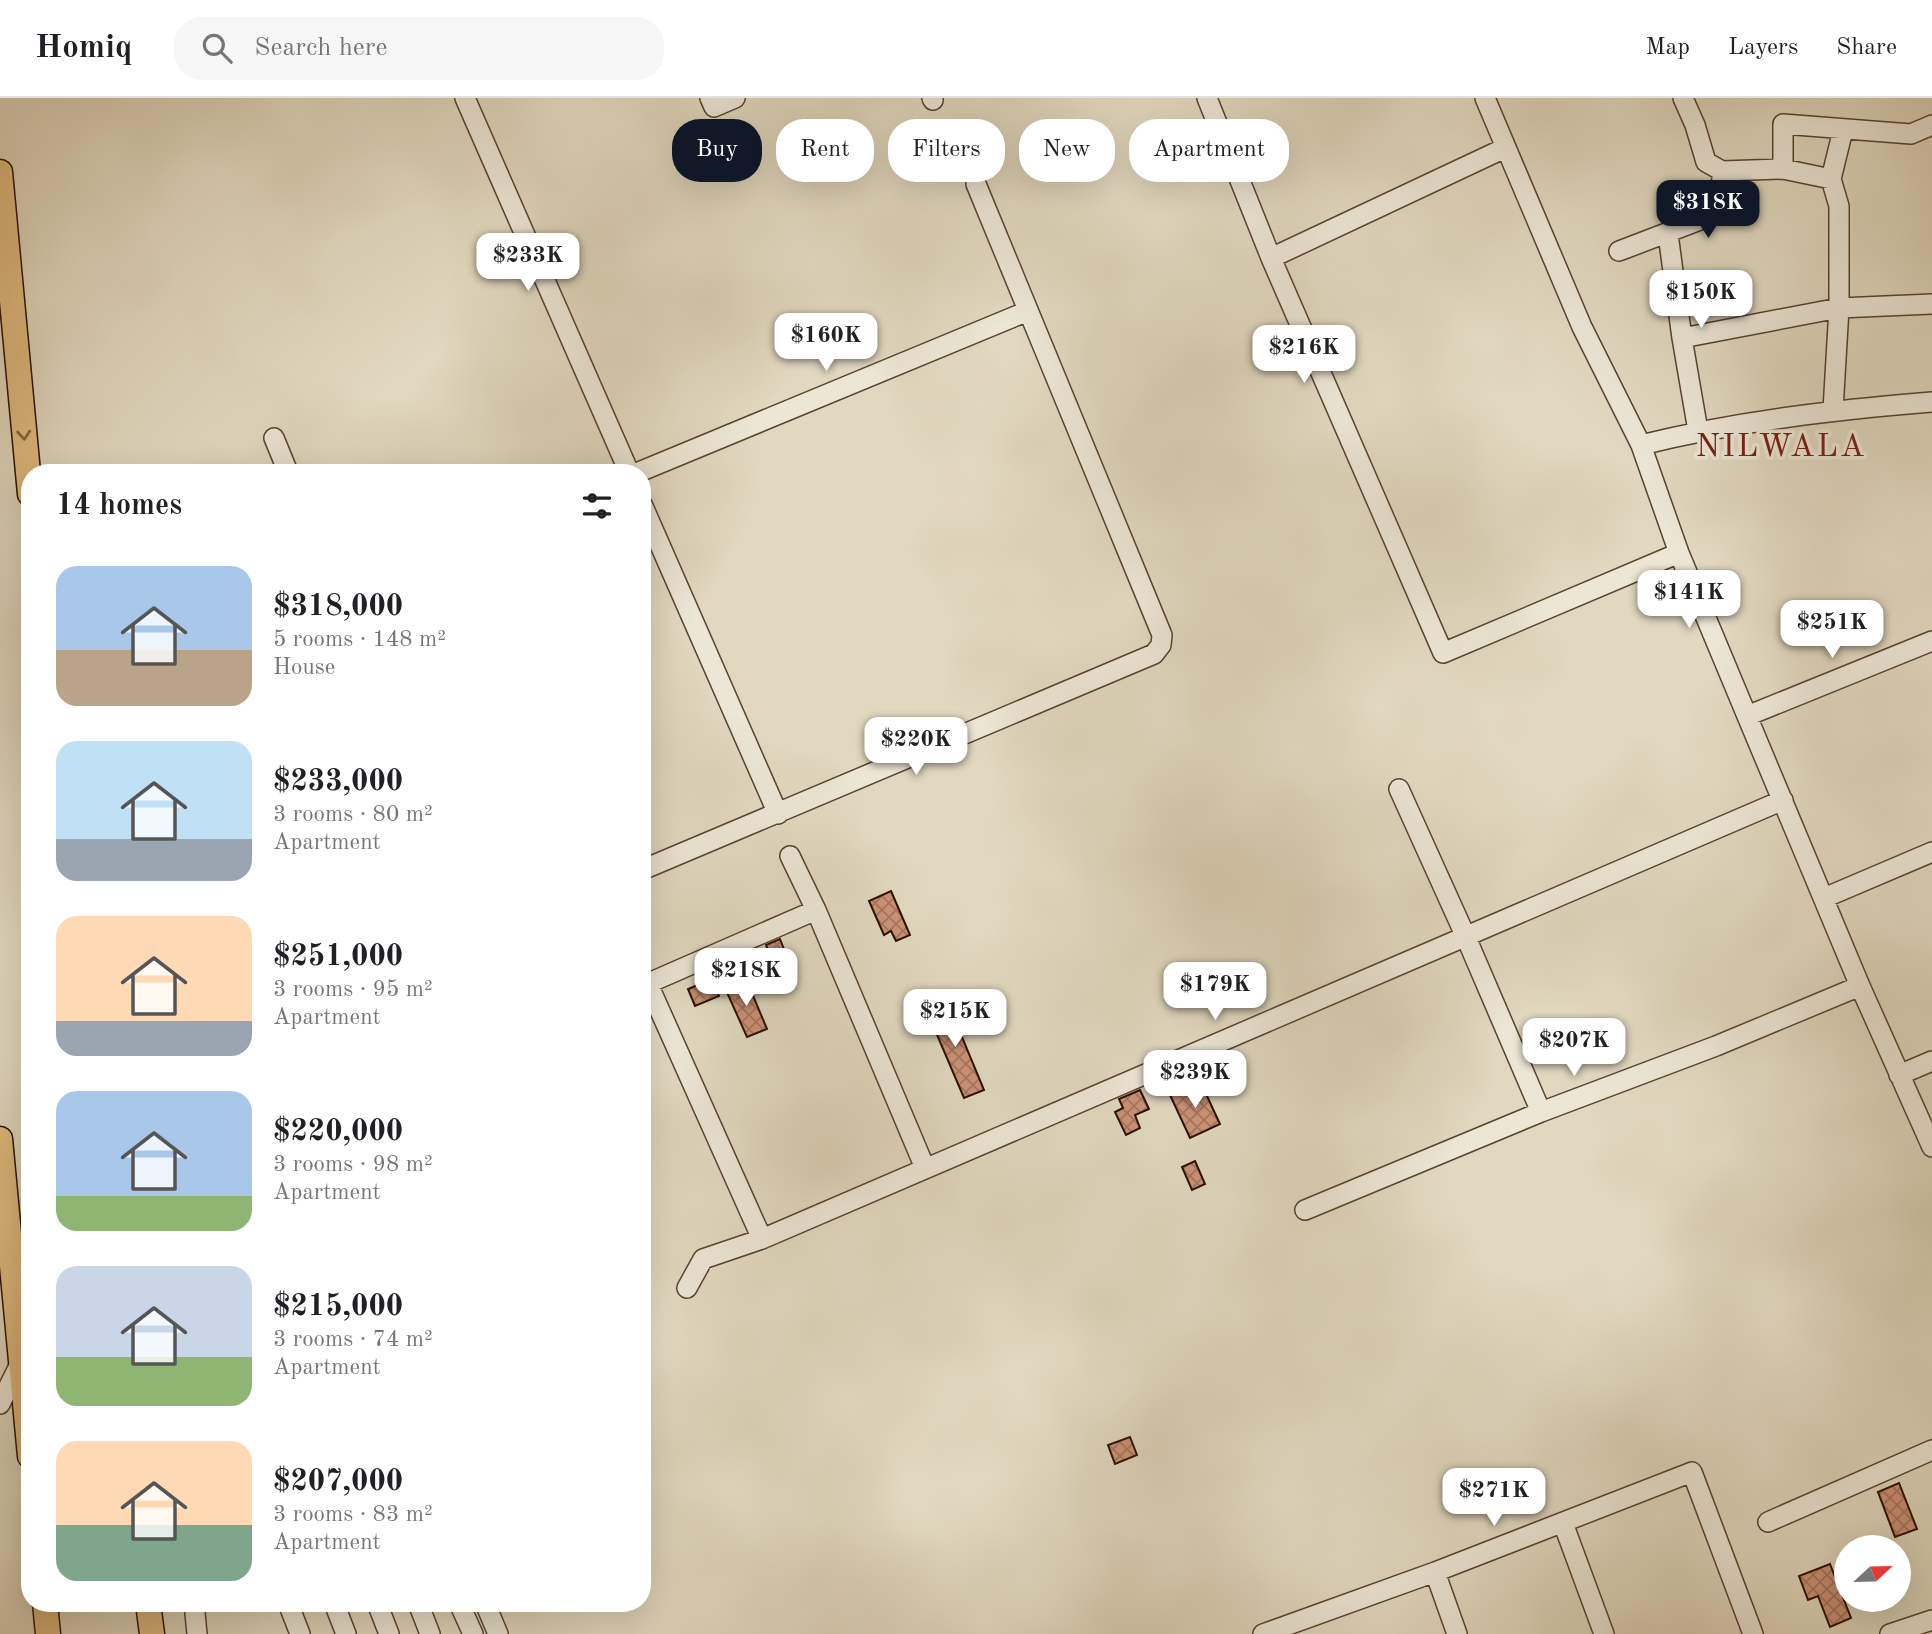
<!DOCTYPE html>
<meta charset="utf-8">
<style>
body{margin:0;font-family:"Old Standard TT",serif;background:#f6f6f6;color:#202124;height:100vh;display:flex;flex-direction:column;font-size:26px;white-space:nowrap}
*{box-sizing:border-box;margin:0}
p{font-size:23px;color:#757577}
.icon{flex:none;width:38px;height:38px;fill:none;stroke:currentColor;stroke-width:2;stroke-linecap:round;stroke-linejoin:round}
.map{position:relative;flex:1;overflow:hidden}
.sheet{position:absolute;left:21px;top:366px;width:630px;height:1148px;display:flex;flex-direction:column;background:#fff;border-radius:28px;box-shadow:0 7px 28px #0002}
.sheet>*{flex:none}
.top-card{position:absolute;left:672px;top:21px;width:665px;height:63px;display:flex;gap:14px}
.needle{width:46px;rotate:68deg}
.buttons{position:absolute;left:1834px;top:1437px;display:grid;gap:14px}
.buttons a{display:grid;place-items:center;width:77px;height:77px;border-radius:50%;background:#fff;box-shadow:0 7px 28px #0002;font-size:35px}
.price{position:absolute;translate:-50% -60px;padding:0 16px;border-radius:14px;background:#fff;color:#222;font-size:23px;line-height:46px;filter:drop-shadow(0 2px 4px #0008)}
.price::after{content:'';position:absolute;left:50%;top:42px;width:21px;height:16px;margin-left:-10px;background:inherit;clip-path:polygon(0 0,100% 0,50% 100%)}
.price.on{background:#111827;color:#fff}
ul{padding:0;list-style:none}
li{display:flex;align-items:center;gap:21px;height:175px;padding:0 35px}
li span{display:grid;place-items:center;flex:none;width:196px;height:140px;border-radius:21px;color:#555}
li>.icon{margin-inline-start:auto}
span .icon{width:84px;height:84px;fill:#fffc;stroke-width:1}
li b{font-size:30px}
h2{display:flex;justify-content:space-between;align-items:center;height:84px;padding:0 35px;font-size:30px}
.chip{padding:0 24px;border-radius:28px;background:#fff;box-shadow:0 7px 28px #0002;font-size:24px;line-height:63px}
.chip.on{background:#111827;color:#fff}
header{display:flex;align-items:center;gap:42px;box-sizing:border-box;height:98px;padding:0 35px;background:#fff;border-bottom:2px solid #e0e0e0}
header strong{font-size:33px}
nav{display:flex;gap:38px;margin-inline-start:auto;font-size:24px}
.search{width:490px;height:63px;background:#f6f6f6;display:flex;align-items:center;gap:18px;box-sizing:border-box;padding:0 24px;border-radius:28px;color:#757577;font-size:26px}
.map>svg:first-child{display:block}
.building{fill:url(#building-cross-hatch);stroke:#2a1000;stroke-width:2}
.lines{fill:none;stroke-linecap:round;stroke-linejoin:round}
.minor-casing{stroke:#584230;stroke-width:22}
.major-casing{stroke:#2a1000;stroke-width:27}
.minor{stroke:#ebe6d5;stroke-width:19}
.major{stroke:#e0bc80;stroke-width:24}
.oneway{stroke:#856640}
.labels{text-anchor:middle;stroke-width:7;stroke-linejoin:round;paint-order:stroke}
.quarter-label{font-size:32px;letter-spacing:2px;fill:#7a1f14;stroke:#ebe6d5}
</style>
<header>
<strong>Homiq</strong>
<div class="search"><svg class="icon" aria-label="search" viewBox="0 0 24 24"><circle cx="10" cy="10" r="6"/><path d="M15 15l6 6"/></svg>Search here</div>
<nav><a>Map</a><a>Layers</a><a>Share</a></nav>
</header>
<div class="map">
<svg width="1932" height="1536" viewBox="0 0 1932 1536">
<defs>
<pattern id="building-cross-hatch" width="8" height="8" patternUnits="userSpaceOnUse" patternTransform="scale(1.75)"><rect width="8" height="8" fill="#cc9277"/><path d="M0 0l8 8M0 8l8-8" fill="none" stroke="#a6765f"/></pattern>
</defs>
<rect width="100%" height="100%" fill="#e0d8bf"/>
<filter id="stains"><feTurbulence type="fractalNoise" baseFrequency=".00286" numOctaves="4"/><feColorMatrix values="0 0 0 0 .2 0 0 0 0 .09 0 0 0 0 .02 0 0 0 .5 -.17"/></filter>
<radialGradient id="worn" r=".72"><stop offset=".6" stop-color="#630" stop-opacity="0"/><stop offset="1" stop-color="#630" stop-opacity=".3"/></radialGradient>
<!-- building -->
<path class="building" d="M891,793L910,837L896,843L891,833L884,837L869,803Z
M780,841L787,859L773,865L766,847Z
M712,881L719,898L695,908L688,891Z
M746,881L767,931L747,939L725,890Z
M947,903L984,992L964,1000L926,911Z
M1200,983L1220,1026L1190,1040L1170,997Z
M1140,992L1149,1011L1135,1017L1140,1030L1126,1037L1115,1014L1123,1010L1119,1001Z
M1195,1063L1205,1086L1192,1092L1182,1069Z
M1130,1339L1137,1357L1115,1366L1108,1347Z
M1899,1385L1917,1431L1895,1439L1878,1394Z
M1830,1466L1851,1520L1830,1529L1818,1498L1808,1502L1799,1478Z"/>
<g class="lines">
<defs>
<path id="minor" d="M465,0L629,374
M710,0L714,9L735,0
M932,0L933,2
M1207,0L1271,160L1443,555L1679,455
M1485,0L1582,229L1641,347L1679,455L1747,618L1860,888L1932,1049
M1683,0L1695,27L1706,64L1722,73L1783,71L1831,81
M1783,71V26L1911,36L1932,27
M1668,136L1682,240L1698,333
M1619,153L1721,114L1722,73
M1271,160L1505,50
M1682,240L1839,210L1932,206
M1833,312L1839,210V108L1831,81L1843,32
M274,340L288,374
M1641,347C1737,323 1834,312 1932,304
M639,374L1028,213
M642,406L778,716
M1747,618L1932,543
M1399,691L1465,837L1541,1014
M790,758L816,812L925,1070
M642,772L1154,556L1161,547L1162,537L976,86
M1824,800L1932,754
M648,886L762,1141
M642,888L816,812
M1899,977L1932,963
M1305,1112L1541,1014L1716,948L1860,888
M687,1190L703,1161L762,1141L1783,702
M0,1306L20,1266
M1768,1424L1932,1352
M1563,1425L1604,1536
M1435,1474L1457,1536
M194,1505L197,1536
M288,1505L300,1536
M334,1505L346,1536
M377,1505L389,1536
M418,1505L430,1536
M459,1505L473,1536
M485,1505L498,1536
M1263,1536L1435,1474L1692,1374L1753,1536
M1890,1536L1932,1522"/>
<path id="major" d="M0,74L30,396
M0,1041L30,1358
M45,1505L48,1536
M148,1505L152,1536"/>
</defs>
<!-- minor casing -->
<use href="#minor" class="minor-casing"/>
<!-- major casing -->
<use href="#major" class="major-casing"/>
<!-- minor -->
<use href="#minor" class="minor"/>
<!-- major -->
<use href="#major" class="major"/>
</g>
<!-- one-way arrows -->
<defs><path id="oneway-chevron" d="M-2-3.5L2.5 0L-2 3.5" fill="none" stroke-width="1.6" stroke-linecap="round" stroke-linejoin="round" transform="scale(1.75)"/></defs>
<use class="oneway" href="#oneway-chevron" transform="translate(24 337) rotate(85)"/>
<g class="labels">
<!-- quarter labels -->
<g class="quarter-label">
<text x="1781" y="358">NILWALA</text>
</g>
</g>
<rect width="100%" height="100%" filter="url(#stains)"/>
<rect width="100%" height="100%" fill="url(#worn)"/>
</svg>
<div class="buttons">
<a><svg class="needle" viewBox="-14 -14 28 28"><path d="M0-13l5 13h-10z" fill="#e53935"/><path d="M0 13l5-13h-10z" fill="#757577"/></svg></a>
</div>
<b class="price on" style="left:1708px;top:142px">$318K</b>
<b class="price" style="left:528px;top:195px">$233K</b>
<b class="price" style="left:1701px;top:232px">$150K</b>
<b class="price" style="left:826px;top:275px">$160K</b>
<b class="price" style="left:1304px;top:287px">$216K</b>
<b class="price" style="left:1689px;top:532px">$141K</b>
<b class="price" style="left:1832px;top:562px">$251K</b>
<b class="price" style="left:916px;top:679px">$220K</b>
<b class="price" style="left:746px;top:910px">$218K</b>
<b class="price" style="left:1215px;top:924px">$179K</b>
<b class="price" style="left:955px;top:951px">$215K</b>
<b class="price" style="left:1574px;top:980px">$207K</b>
<b class="price" style="left:1195px;top:1012px">$239K</b>
<b class="price" style="left:1494px;top:1430px">$271K</b>
<div class="top-card">
<a class="chip on">Buy</a>
<a class="chip">Rent</a>
<a class="chip">Filters</a>
<a class="chip">New</a>
<a class="chip">Apartment</a>
</div>
<section class="sheet">
<h2>14 homes<svg class="icon" aria-label="filters" viewBox="0 0 24 24"><path d="M4 7h16M4 17h16"/><circle cx="9" cy="7" r="2"/><circle cx="15" cy="17" r="2"/></svg></h2>
<ul>
<li><span style="background:linear-gradient(#a9c7e8 60%,#b9a48a 0)"><svg class="icon" aria-label="home" viewBox="0 0 24 24"><path d="M3 11l9-7 9 7M6 9v11h12V9"/></svg></span><div><b>$318,000</b><p>5 rooms · 148 m²</p><p>House</p></div></li>
<li><span style="background:linear-gradient(#bfe0f5 70%,#9aa5b1 0)"><svg class="icon" aria-label="home" viewBox="0 0 24 24"><path d="M3 11l9-7 9 7M6 9v11h12V9"/></svg></span><div><b>$233,000</b><p>3 rooms · 80 m²</p><p>Apartment</p></div></li>
<li><span style="background:linear-gradient(#ffd9b3 75%,#9aa5b1 0)"><svg class="icon" aria-label="home" viewBox="0 0 24 24"><path d="M3 11l9-7 9 7M6 9v11h12V9"/></svg></span><div><b>$251,000</b><p>3 rooms · 95 m²</p><p>Apartment</p></div></li>
<li><span style="background:linear-gradient(#a9c7e8 75%,#8fb573 0)"><svg class="icon" aria-label="home" viewBox="0 0 24 24"><path d="M3 11l9-7 9 7M6 9v11h12V9"/></svg></span><div><b>$220,000</b><p>3 rooms · 98 m²</p><p>Apartment</p></div></li>
<li><span style="background:linear-gradient(#c9d6e8 65%,#8fb573 0)"><svg class="icon" aria-label="home" viewBox="0 0 24 24"><path d="M3 11l9-7 9 7M6 9v11h12V9"/></svg></span><div><b>$215,000</b><p>3 rooms · 74 m²</p><p>Apartment</p></div></li>
<li><span style="background:linear-gradient(#ffd9b3 60%,#7fa58c 0)"><svg class="icon" aria-label="home" viewBox="0 0 24 24"><path d="M3 11l9-7 9 7M6 9v11h12V9"/></svg></span><div><b>$207,000</b><p>3 rooms · 83 m²</p><p>Apartment</p></div></li>
</ul>
</section>
</div>
